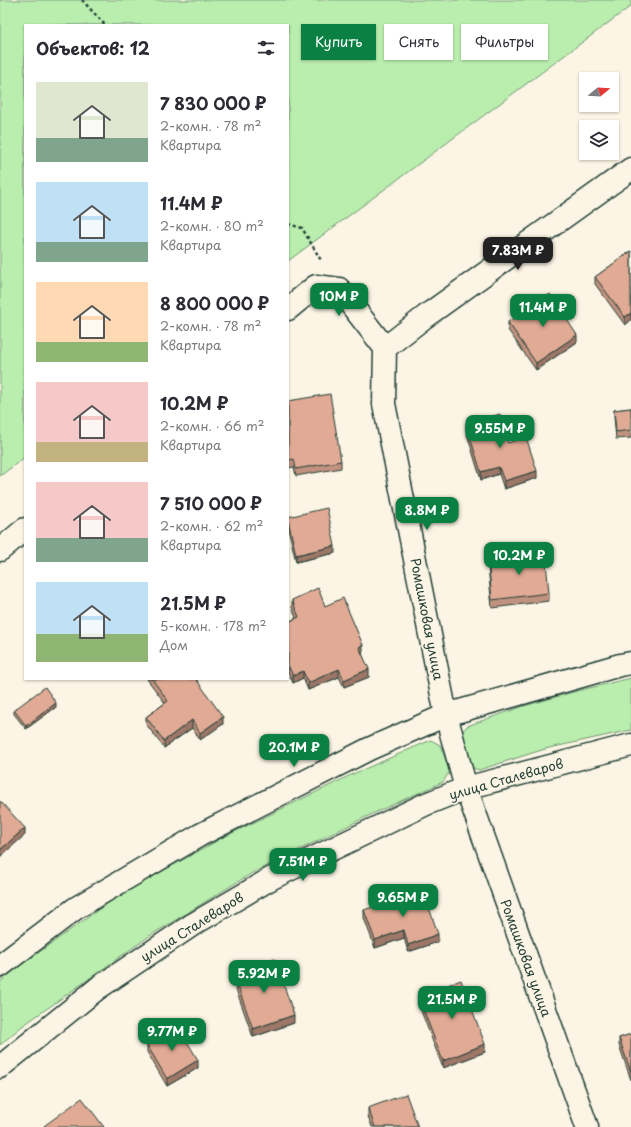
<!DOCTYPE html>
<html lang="ru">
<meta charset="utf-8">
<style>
body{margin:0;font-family:"Playpen Sans",sans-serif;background:#f2f2f3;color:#2b2b33;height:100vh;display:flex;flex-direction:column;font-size:15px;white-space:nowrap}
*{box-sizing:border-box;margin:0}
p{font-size:13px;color:#7c7c81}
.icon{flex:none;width:22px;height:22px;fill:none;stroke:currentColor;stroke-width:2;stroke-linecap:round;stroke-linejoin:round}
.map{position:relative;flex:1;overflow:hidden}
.panel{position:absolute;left:24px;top:24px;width:265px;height:656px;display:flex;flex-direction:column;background:#fff;border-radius:0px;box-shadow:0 1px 3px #0004}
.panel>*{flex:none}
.top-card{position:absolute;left:301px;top:24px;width:270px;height:36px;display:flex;gap:8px}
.needle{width:26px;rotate:72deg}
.buttons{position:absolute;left:579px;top:72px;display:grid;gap:8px}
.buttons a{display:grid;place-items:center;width:40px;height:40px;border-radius:0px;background:#fff;box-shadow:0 1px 3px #0004;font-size:20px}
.price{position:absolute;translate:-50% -34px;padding:0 9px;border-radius:8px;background:#0b8043;color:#fff;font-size:13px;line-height:26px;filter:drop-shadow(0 1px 2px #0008)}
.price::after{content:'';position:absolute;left:50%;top:24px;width:12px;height:9px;margin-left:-6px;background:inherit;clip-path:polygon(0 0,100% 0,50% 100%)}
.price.selected{background:#222;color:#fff}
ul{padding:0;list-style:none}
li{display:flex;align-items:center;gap:12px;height:100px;padding:0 12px}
li span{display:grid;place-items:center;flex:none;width:112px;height:80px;border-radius:0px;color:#555}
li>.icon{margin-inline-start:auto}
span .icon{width:48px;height:48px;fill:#fffc;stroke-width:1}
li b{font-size:17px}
h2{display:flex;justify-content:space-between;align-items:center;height:48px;padding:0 12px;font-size:17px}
.chip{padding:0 14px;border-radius:0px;background:#fff;box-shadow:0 1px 3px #0004;font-size:14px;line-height:36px}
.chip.selected{background:#0b8043;color:#fff}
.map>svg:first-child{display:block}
.green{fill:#baeeae;stroke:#6c9671}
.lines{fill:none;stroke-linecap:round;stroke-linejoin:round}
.street-casing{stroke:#1f3d34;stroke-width:25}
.secondary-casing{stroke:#1f3d34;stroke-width:25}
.path{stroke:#1f3d34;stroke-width:2.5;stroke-dasharray:3 3;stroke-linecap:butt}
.street{stroke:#fcf5e5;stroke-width:22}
.secondary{stroke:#fcf5e5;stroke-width:22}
.wall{fill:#c19280;stroke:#1f3d34}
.shaded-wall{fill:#9d7768;stroke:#1f3d34}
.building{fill:#e0aa95;stroke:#1f3d34}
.labels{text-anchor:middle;stroke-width:3.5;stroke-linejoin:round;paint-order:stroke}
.street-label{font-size:13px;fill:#1f3d34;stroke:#fcf5e5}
</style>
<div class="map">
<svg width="631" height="1127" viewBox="0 0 631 1127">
<rect width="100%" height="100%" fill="#fcf5e5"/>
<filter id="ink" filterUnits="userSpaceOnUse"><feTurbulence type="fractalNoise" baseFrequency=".025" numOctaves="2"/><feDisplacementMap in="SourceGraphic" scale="8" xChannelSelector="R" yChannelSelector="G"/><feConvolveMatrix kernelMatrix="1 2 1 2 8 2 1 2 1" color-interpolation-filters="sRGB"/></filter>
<g filter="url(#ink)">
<!-- green -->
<path class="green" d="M0,0H631V6L288,261V25H25V457L0,476Z
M631,678V730L545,749L479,770L465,765L458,737L467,726L524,706L577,691Z
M431,740L440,745L450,771L443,782L372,814L252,873L148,937L21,1027L0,1045V982L17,968L119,895L224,837L353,774Z"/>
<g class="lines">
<defs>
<path id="street" d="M288,309L316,286L339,289L385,348
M385,348L384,404L446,715
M385,348L426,316L631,169
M0,550L25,529
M466,788L587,1127"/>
<path id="secondary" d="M446,715L466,788
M0,966L76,908L200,835L369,749L446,715L620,665L631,663
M0,1067L98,988L192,925L272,878L426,804L466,788L631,745"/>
</defs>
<!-- street casing -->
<use href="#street" class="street-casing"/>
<!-- secondary casing -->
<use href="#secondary" class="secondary-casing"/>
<!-- path -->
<path class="path" d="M82,0L105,25
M288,224L302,228L322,262"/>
<!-- street -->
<use href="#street" class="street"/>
<!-- secondary -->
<use href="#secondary" class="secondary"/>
</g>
<!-- wall -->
<path class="wall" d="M631,251V320L625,325L595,284V277Z
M508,322L577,342L536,370L508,330Z
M288,401L341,461V468L296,476L294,467L288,468Z
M631,408V438L616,439L614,417V410Z
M466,424L508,443L537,478L504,489L499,474L481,480L466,431Z
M288,517L335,553L296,562L288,528Z
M488,559L549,593V601L492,608L488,566Z
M292,600L325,606L363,652L362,653L369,677L344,687L339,677L308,690L303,678L293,683L288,672V622L296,618L292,607Z
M147,679H196L223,724L200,740L192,728L164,748L146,724V717L165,703Z
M56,707L26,729L14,714V710Z
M364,910L438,942L408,952L404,938L375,948L364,918Z
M233,973L294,1023L253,1037L233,981Z
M418,996L485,1052L443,1068L418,1003Z
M631,1034V1080L619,1045V1038Z
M147,1045L198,1068L167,1086L147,1052Z
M368,1108L418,1127H372L368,1116Z"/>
<!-- shaded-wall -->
<path class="shaded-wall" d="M631,313V320L625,325V317Z
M577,335V342L536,370V363Z
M499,467V474L481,480V472Z
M537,471V478L504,489V481Z
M335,546V553L296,562V555Z
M363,645V652L359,654V647Z
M339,669V677L308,690V683Z
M369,669V677L344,687V680Z
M303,671V678L293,683V676Z
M56,703V707L26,729V726Z
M223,717V724L200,740V733Z
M192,720V728L164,748V741Z
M25,828V835L0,857V850Z
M404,930V938L375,948V940Z
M438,934V942L408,952V945Z
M294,1015V1023L253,1037V1029Z
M485,1044V1052L443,1068V1061Z
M198,1060V1068L167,1086V1079Z"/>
<!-- building -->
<path class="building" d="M631,251V313L625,317L595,277Z
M550,294L577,335L536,363L508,322Z
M330,394L341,461L296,469L294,459L288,460V401Z
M631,408V430L616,432L614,410Z
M500,414L508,443L526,437L537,471L504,481L499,467L481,472L466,424Z
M327,508L335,546L296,555L288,520V517Z
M545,551L549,593L492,600L488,559Z
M318,588L325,606L343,598L363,645L359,647L369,669L344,680L339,669L308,683L303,671L293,676L288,665V622L299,617L292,600Z
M152,679H196L223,717L200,733L192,720L164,741L146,717L168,701Z
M45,687L56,703L26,726L14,710Z
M0,801L25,828L0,850Z
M423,890L438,934L408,945L404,930L375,940L364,910Z
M275,959L294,1015L253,1029L233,973Z
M461,980L485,1044L443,1061L418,996Z
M178,1026L198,1060L167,1079L147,1045Z
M631,1034V1072L619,1038Z
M406,1094L418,1127H375L368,1108Z
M82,1098L104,1127H44V1126Z"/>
</g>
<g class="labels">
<!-- street labels -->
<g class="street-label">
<text transform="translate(427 619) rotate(79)" y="5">Ромашковая улица</text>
<text transform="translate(506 779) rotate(-16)" y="5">улица Сталеваров</text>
<text transform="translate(192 927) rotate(-32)" y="5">улица Сталеваров</text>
<text transform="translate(526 958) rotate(70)" y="5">Ромашковая улица</text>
</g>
</g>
</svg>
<div class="buttons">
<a><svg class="needle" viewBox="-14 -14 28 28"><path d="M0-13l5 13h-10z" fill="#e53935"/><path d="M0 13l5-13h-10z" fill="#7c7c81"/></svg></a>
<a><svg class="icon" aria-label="layers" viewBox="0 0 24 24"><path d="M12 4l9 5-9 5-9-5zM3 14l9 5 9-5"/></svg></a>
</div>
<b class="price selected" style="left:518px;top:271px">7.83M ₽</b>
<b class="price" style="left:339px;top:317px">10M ₽</b>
<b class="price" style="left:543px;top:328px">11.4M ₽</b>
<b class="price" style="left:500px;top:449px">9.55M ₽</b>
<b class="price" style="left:427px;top:531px">8.8M ₽</b>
<b class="price" style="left:519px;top:576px">10.2M ₽</b>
<b class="price" style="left:294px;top:768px">20.1M ₽</b>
<b class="price" style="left:303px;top:882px">7.51M ₽</b>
<b class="price" style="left:403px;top:918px">9.65M ₽</b>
<b class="price" style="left:264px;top:994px">5.92M ₽</b>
<b class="price" style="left:452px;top:1020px">21.5M ₽</b>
<b class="price" style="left:172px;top:1052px">9.77M ₽</b>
<div class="top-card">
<a class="chip selected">Купить</a>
<a class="chip">Снять</a>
<a class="chip">Фильтры</a>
</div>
<section class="panel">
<h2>Объектов: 12<svg class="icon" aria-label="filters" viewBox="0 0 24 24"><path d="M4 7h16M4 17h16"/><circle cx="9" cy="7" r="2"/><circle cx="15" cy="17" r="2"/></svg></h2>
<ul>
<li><span style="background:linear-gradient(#dfe7d0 70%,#7fa58c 0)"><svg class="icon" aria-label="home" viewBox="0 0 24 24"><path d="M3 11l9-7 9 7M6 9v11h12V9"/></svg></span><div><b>7 830 000 ₽</b><p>2-комн. · 78 m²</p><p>Квартира</p></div></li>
<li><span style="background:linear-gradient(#bfe0f5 75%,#7fa58c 0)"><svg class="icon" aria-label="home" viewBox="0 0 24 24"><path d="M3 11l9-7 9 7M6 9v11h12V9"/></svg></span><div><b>11.4M ₽</b><p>2-комн. · 80 m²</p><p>Квартира</p></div></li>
<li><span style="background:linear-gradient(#ffd9b3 75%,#8fb573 0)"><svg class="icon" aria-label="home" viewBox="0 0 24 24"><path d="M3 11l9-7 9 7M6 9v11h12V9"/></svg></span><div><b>8 800 000 ₽</b><p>2-комн. · 78 m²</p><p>Квартира</p></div></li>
<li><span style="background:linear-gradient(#f6c9c9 75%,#c2b280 0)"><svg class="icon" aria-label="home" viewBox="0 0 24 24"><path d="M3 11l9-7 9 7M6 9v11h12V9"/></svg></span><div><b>10.2M ₽</b><p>2-комн. · 66 m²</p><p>Квартира</p></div></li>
<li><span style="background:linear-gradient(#f6c9c9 70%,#7fa58c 0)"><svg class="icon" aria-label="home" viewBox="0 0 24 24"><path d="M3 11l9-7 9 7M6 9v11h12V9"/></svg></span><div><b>7 510 000 ₽</b><p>2-комн. · 62 m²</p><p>Квартира</p></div></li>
<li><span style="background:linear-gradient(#bfe0f5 65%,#8fb573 0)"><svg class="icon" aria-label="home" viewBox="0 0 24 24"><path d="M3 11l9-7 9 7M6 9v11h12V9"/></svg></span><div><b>21.5M ₽</b><p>5-комн. · 178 m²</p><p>Дом</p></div></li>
</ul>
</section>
</div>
